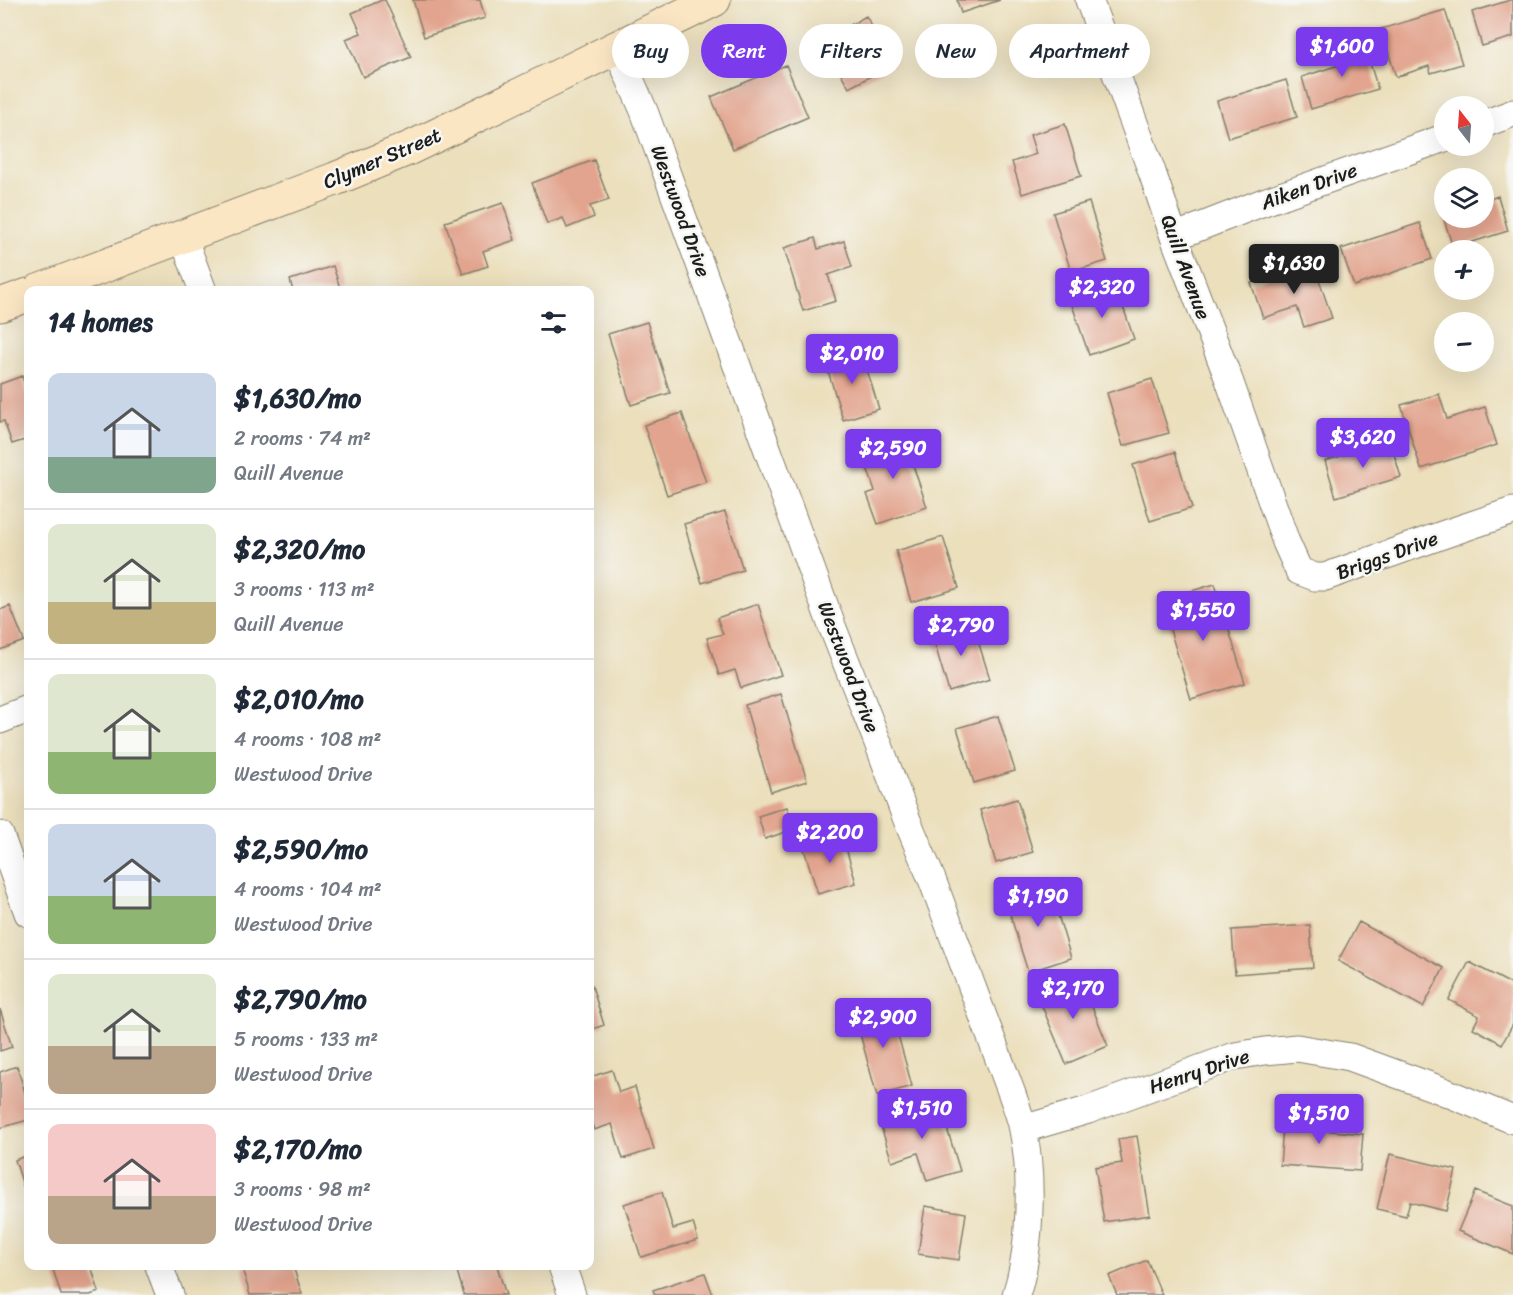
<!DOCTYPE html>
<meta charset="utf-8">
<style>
body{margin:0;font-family:Sriracha,sans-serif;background:#f6f6f7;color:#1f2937;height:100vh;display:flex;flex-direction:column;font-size:22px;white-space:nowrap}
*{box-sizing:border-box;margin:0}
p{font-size:20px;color:#747a83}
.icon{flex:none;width:33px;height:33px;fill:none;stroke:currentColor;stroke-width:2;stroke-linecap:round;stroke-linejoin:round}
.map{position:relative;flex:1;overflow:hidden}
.sheet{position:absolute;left:24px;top:286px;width:570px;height:984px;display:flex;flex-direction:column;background:#fff;border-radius:12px;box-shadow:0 6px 24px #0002}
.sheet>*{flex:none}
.banner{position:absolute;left:612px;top:24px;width:570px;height:54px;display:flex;gap:12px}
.needle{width:39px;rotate:343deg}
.controls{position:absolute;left:1434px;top:96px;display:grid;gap:12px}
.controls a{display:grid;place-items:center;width:60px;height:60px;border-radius:50%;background:#fff;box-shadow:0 6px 24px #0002;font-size:30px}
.price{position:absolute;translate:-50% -51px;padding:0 14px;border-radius:6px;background:#7c3aed;color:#fff;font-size:20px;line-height:39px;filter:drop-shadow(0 2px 3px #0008)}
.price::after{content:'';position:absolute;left:50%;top:36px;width:18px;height:14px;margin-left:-9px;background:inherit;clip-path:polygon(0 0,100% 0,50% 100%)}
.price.on{background:#222;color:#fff}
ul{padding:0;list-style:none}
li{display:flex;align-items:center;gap:18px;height:150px;padding:0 24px}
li+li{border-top:2px solid #e0e1e3}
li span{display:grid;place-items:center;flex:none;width:168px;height:120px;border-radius:12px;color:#555}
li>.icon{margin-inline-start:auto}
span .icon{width:72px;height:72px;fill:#fffc;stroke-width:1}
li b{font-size:26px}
h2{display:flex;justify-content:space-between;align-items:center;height:72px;padding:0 24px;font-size:26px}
.pill{padding:0 21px;border-radius:27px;background:#fff;box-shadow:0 6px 24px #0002;font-size:21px;line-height:54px}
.pill.on{background:#7c3aed;color:#fff}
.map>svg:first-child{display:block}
.building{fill:#e2a48e}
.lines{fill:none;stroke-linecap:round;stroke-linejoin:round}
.street-casing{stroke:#847e6c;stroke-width:29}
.secondary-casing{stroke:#847e6c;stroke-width:35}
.street{stroke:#fff;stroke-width:27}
.secondary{stroke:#fbe6c4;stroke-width:33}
.labels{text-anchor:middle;stroke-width:5;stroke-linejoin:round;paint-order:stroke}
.street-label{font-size:20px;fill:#1c1c1c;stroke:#f6f6f2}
</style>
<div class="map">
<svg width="1513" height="1295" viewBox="0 0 1513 1295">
<rect width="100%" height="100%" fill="#f6f6f2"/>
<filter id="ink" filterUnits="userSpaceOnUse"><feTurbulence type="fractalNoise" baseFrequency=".0167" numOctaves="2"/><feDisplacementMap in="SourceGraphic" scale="12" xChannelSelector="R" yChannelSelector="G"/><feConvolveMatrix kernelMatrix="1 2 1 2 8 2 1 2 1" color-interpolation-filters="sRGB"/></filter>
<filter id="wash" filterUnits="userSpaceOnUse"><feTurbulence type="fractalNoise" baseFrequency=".008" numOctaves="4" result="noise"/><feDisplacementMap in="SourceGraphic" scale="24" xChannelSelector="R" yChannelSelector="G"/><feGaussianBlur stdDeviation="1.35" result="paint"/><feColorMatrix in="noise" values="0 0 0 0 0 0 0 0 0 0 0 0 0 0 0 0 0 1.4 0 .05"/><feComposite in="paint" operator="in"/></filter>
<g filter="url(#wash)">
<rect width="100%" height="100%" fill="#ebdfbc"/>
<g id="blocks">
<!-- building -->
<path class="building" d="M382,0H385L411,57L363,77L346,39L361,33L352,13Z
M413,0H480L485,18L424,37Z
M957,0H1000L961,13Z
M1510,0H1513V37L1482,46L1472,12Z
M1445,10L1462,64L1431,73L1429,66L1396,77L1381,29Z
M866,16L893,64L849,88L823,41Z
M1363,41L1378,89L1311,109L1302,77L1339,65L1334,50Z
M786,65L808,117L733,149L711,97Z
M1286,80L1297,117L1228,138L1217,101Z
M1065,124L1081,176L1022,194L1012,162L1036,154L1030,135Z
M594,160L609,200L590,206L594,217L567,228L563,218L547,224L532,183Z
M1498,196L1508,231L1453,248L1442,213H1444V218H1484V201Z
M1089,202L1107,261L1071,272L1053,213Z
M503,203L515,240L483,251L488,266L463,274L445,222Z
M1420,223L1432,259L1354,286L1341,249Z
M815,238L818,249L844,241L852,267L828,275L836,301L803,311L784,248Z
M1313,262L1332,318L1304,327L1297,307L1263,318L1251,283Z
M333,266L341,291H293L290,280Z
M1115,283L1134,339L1089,355L1070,299Z
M647,322L670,393L631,405L608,334Z
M861,350L879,409L843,420L825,361Z
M22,376L28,395V439L12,444L4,421L0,422V384Z
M1152,379L1169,433L1123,446L1107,393Z
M1439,394L1447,419L1485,407L1497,445L1421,469L1401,405Z
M682,413L706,482L667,495L644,425Z
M903,435L927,507L878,524L867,494L875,491L861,449Z
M1390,441L1401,477L1336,497L1325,461Z
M1175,452L1192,508L1150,521L1133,465Z
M725,512L743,570L702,583L684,524Z
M943,537L959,588L911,602L896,551Z
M1215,584L1245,683L1191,699L1161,600Z
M758,604L781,675L741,688L735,670L719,675L707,638L723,634L717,618Z
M10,606L24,641L0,650V610Z
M972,622L990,679L949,692L932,635Z
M781,694L807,781L771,792L745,705Z
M998,716L1015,771L974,783L957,728Z
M1017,799L1033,852L996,863L980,810Z
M787,807L794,829L765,839L758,816Z
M842,834L856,883L818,894L803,846Z
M1049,885L1071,958L1028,972L1005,898Z
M1359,922L1444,968L1423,1007L1338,961Z
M1310,925L1313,968L1235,974L1232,930Z
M1469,962L1513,985V1024L1502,1044L1473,1028L1479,1016L1449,1000Z
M1080,977L1108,1046L1066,1064L1037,994Z
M590,986H592L604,1025L590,1030Z
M889,1002L912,1086L877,1096L854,1012Z
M0,1009L12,1047L0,1051Z
M17,1066L28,1103V1120L0,1128V1072Z
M612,1070L619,1092L635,1087L654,1149L623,1159L612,1124L594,1130L590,1117V1077Z
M939,1102L960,1171L927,1181L918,1153L892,1162L879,1120Z
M1284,1114L1323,1117L1322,1130L1363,1134L1360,1171L1280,1165Z
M1137,1136L1150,1215L1104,1222L1095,1167L1122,1163L1118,1139Z
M1390,1154L1456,1170L1446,1211L1410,1202L1406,1216L1377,1209Z
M28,1155V1201L15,1160Z
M1475,1191L1513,1206V1254L1458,1231Z
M662,1192L673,1229L693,1223L698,1240L641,1257L624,1204Z
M925,1206L966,1213L959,1260L918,1254Z
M1147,1260L1162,1295H1117L1109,1276Z
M52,1266H91L99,1292L90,1295H61Z
M248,1266H293L302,1294L250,1295L242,1268Z
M472,1266H497L506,1295H464L457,1271Z
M705,1273L713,1295H655L653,1290Z"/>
</g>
</g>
<g filter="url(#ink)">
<use href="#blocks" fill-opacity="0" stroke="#847e6c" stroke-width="1.5"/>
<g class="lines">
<defs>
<path id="street" d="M1089,0L1152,172L1174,237L1229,380L1286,542L1299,571L1315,577H1325L1445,534L1513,511
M616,47L644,111L832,626L880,748L907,820L933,882L1012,1094C1016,1106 1021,1118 1023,1130C1033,1177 1031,1249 1016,1295
M1484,124L1513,113
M183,237L203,291
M1174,237L1261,203L1444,138
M0,720L28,709
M0,835L28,913
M1023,1129L1088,1110L1235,1056L1265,1051L1297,1048L1350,1057L1438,1089L1513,1120
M159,1266L170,1295
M562,1266L572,1295"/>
<path id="secondary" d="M38,291L335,179L410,148L472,118L714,0
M0,305L28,295"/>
</defs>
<!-- street casing -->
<use href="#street" class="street-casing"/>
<!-- secondary casing -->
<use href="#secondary" class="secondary-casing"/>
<!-- street -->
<use href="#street" class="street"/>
<!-- secondary -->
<use href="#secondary" class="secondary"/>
</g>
</g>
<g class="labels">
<!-- street labels -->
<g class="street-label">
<text transform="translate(382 158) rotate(-23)" y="7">Clymer Street</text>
<text transform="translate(1309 186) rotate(-20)" y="7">Aiken Drive</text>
<text transform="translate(681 211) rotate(70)" y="7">Westwood Drive</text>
<text transform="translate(1186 267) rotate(70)" y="7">Quill Avenue</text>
<text transform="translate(1387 555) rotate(-20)" y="7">Briggs Drive</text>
<text transform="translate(849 667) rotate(69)" y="7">Westwood Drive</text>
<text transform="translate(1199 1071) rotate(-18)" y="7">Henry Drive</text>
</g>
</g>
</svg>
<div class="controls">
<a><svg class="needle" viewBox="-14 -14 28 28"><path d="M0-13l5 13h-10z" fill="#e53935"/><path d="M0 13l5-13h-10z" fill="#747a83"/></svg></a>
<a><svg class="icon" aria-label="layers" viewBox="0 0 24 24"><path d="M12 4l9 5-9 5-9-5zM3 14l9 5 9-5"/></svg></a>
<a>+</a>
<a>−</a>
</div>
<b class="price" style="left:1342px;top:78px">$1,600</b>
<b class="price on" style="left:1294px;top:295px">$1,630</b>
<b class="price" style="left:1102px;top:319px">$2,320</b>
<b class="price" style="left:852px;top:385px">$2,010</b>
<b class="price" style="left:1363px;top:469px">$3,620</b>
<b class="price" style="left:893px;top:480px">$2,590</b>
<b class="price" style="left:1203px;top:642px">$1,550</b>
<b class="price" style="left:961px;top:657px">$2,790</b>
<b class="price" style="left:830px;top:864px">$2,200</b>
<b class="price" style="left:1038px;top:928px">$1,190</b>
<b class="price" style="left:1073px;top:1020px">$2,170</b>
<b class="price" style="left:883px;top:1049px">$2,900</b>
<b class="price" style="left:922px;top:1140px">$1,510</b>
<b class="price" style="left:1319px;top:1145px">$1,510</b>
<div class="banner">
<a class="pill">Buy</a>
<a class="pill on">Rent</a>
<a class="pill">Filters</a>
<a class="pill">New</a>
<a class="pill">Apartment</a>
</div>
<section class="sheet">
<h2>14 homes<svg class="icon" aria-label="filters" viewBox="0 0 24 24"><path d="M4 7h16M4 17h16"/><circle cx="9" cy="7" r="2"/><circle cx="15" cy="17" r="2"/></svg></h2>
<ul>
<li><span style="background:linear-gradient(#c9d6e8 70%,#7fa58c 0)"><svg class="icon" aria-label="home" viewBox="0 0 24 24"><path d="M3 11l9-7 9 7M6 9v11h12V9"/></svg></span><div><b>$1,630/mo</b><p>2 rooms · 74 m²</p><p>Quill Avenue</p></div></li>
<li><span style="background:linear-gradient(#dfe7d0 65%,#c2b280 0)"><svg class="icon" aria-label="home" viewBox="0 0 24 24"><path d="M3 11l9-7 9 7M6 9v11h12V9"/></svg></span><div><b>$2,320/mo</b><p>3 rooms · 113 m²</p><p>Quill Avenue</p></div></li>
<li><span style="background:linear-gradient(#dfe7d0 65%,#8fb573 0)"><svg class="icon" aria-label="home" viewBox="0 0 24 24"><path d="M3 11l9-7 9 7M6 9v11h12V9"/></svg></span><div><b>$2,010/mo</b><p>4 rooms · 108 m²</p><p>Westwood Drive</p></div></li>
<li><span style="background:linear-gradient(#c9d6e8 60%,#8fb573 0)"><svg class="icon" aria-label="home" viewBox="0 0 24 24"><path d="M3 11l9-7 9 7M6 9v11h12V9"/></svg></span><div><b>$2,590/mo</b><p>4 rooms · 104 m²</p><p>Westwood Drive</p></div></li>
<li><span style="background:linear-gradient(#dfe7d0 60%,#b9a48a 0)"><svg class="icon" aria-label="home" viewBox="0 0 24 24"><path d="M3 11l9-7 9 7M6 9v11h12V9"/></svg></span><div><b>$2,790/mo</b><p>5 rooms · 133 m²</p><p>Westwood Drive</p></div></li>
<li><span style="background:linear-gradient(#f6c9c9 60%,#b9a48a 0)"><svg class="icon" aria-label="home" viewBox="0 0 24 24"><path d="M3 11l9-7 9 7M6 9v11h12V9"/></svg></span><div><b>$2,170/mo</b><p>3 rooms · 98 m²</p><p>Westwood Drive</p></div></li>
</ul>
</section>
</div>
